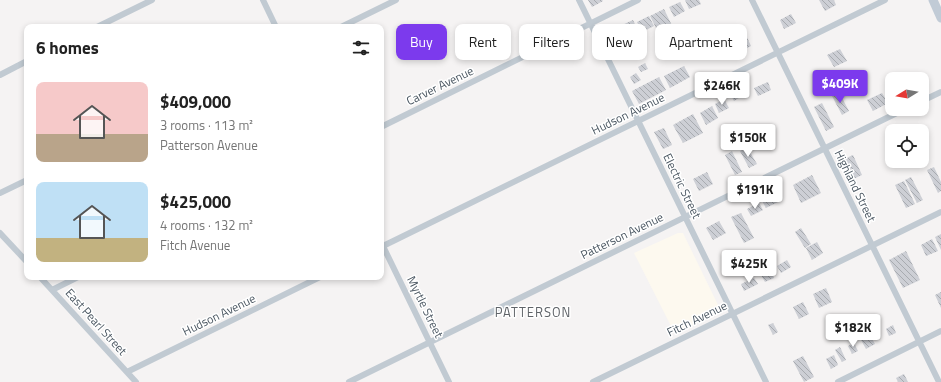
<!DOCTYPE html>
<meta charset="utf-8">
<style>
body{margin:0;font-family:"Titillium Web",sans-serif;background:#f2f2f2;color:#222;height:100vh;display:flex;flex-direction:column;font-size:15px;white-space:nowrap}
*{box-sizing:border-box;margin:0}
p{font-size:13px;color:#767676}
.icon{flex:none;width:22px;height:22px;fill:none;stroke:currentColor;stroke-width:2;stroke-linecap:round;stroke-linejoin:round}
.map{position:relative;flex:1;overflow:hidden}
.details{position:absolute;left:24px;top:24px;width:360px;height:256px;display:flex;flex-direction:column;background:#fff;border-radius:8px;box-shadow:0 2px 6px #0003}
.details>*{flex:none}
.hud{position:absolute;left:396px;top:24px;width:380px;height:36px;display:flex;gap:8px}
.needle{width:26px;rotate:259deg}
.buttons{position:absolute;left:885px;top:72px;display:grid;gap:8px}
.buttons a{display:grid;place-items:center;width:44px;height:44px;border-radius:8px;background:#fff;box-shadow:0 2px 6px #0003;font-size:20px}
.price{position:absolute;translate:-50% -34px;padding:0 9px;border-radius:4px;background:#fff;color:#222;font-size:13px;line-height:26px;filter:drop-shadow(0 1px 2px #0008)}
.price::after{content:'';position:absolute;left:50%;top:24px;width:12px;height:9px;margin-left:-6px;background:inherit;clip-path:polygon(0 0,100% 0,50% 100%)}
.price.selected{background:#7c3aed;color:#fff}
ul{padding:0;list-style:none}
li{display:flex;align-items:center;gap:12px;height:100px;padding:0 12px}
li span{display:grid;place-items:center;flex:none;width:112px;height:80px;border-radius:8px;color:#555}
li>.icon{margin-inline-start:auto}
span .icon{width:48px;height:48px;fill:#fffc;stroke-width:1}
li b{font-size:17px}
h2{display:flex;justify-content:space-between;align-items:center;height:48px;padding:0 12px;font-size:17px}
.tag{padding:0 14px;border-radius:8px;background:#fff;box-shadow:0 2px 6px #0003;font-size:14px;line-height:36px}
.tag.selected{background:#7c3aed;color:#fff}
.map>svg:first-child{display:block}
.commercial{fill:#fdf9ef}
.building{fill:url(#building-back-hatch)}
.lines{fill:none;stroke-linecap:round;stroke-linejoin:round}
.street{stroke:#c1cad2;stroke-width:6}
.secondary{stroke:#c1cbd6;stroke-width:9}
.labels{text-anchor:middle;stroke-width:3;stroke-linejoin:round;paint-order:stroke}
.street-label{font-size:12px;fill:#4a5661;stroke:#fff}
.neighbourhood-label{font-size:13px;letter-spacing:1px;fill:#5f6368;stroke:#fff}
</style>
<div class="map">
<svg width="941" height="382" viewBox="0 0 941 382">
<defs>
<pattern id="building-back-hatch" width="6" height="6" patternUnits="userSpaceOnUse"><rect width="6" height="6" fill="#cdcfd5"/><path d="M-1 5l2 2M0 0l6 6M5-1l2 2" fill="none" stroke="#a8abb0"/></pattern>
</defs>
<rect width="100%" height="100%" fill="#f5f3f3"/>
<!-- commercial -->
<path class="commercial" d="M678,233H683L720,309V312L675,334L634,253Z"/>
<!-- building -->
<path class="building" d="M588,0H602L603,1L592,7Z
M685,0H699L701,4L689,9Z
M819,0H834L836,5L825,11Z
M680,2L685,11L674,17L669,7Z
M664,9L678,38L664,44L650,16Z
M791,14L796,23L784,29L780,20Z
M649,16L654,26L642,32L637,22Z
M633,20L639,33L627,39L620,26Z
M618,33L624,46L613,51L607,38Z
M745,33L751,46L732,56L725,42Z
M840,49L847,61L834,67L827,55Z
M645,63L648,69L641,72L638,67Z
M684,66L690,77L670,88L664,76Z
M636,73L641,80L634,84L630,77Z
M659,77L666,90L639,104L632,91Z
M768,82L771,90L758,96L754,88Z
M739,91L742,96L734,101L731,95Z
M839,92L849,111L842,115L832,96Z
M882,93L888,103L873,111L867,100Z
M724,99L729,108L719,113L715,104Z
M822,103L834,127L826,131L814,107Z
M712,106L718,118L706,125L700,113Z
M693,114L703,133L683,143L673,125Z
M664,128L672,145L663,149L654,132Z
M747,147L757,164L749,168L740,151Z
M732,151L742,172L735,175L725,155Z
M853,155L862,175L849,181L840,161Z
M934,167L941,182V191L938,193L927,170Z
M707,172L713,184L699,191L693,179Z
M812,175L821,193L801,203L793,185Z
M911,177L923,200L917,203L905,180Z
M904,181L915,204L906,208L895,185Z
M775,195L778,202L766,208L762,201Z
M759,203L763,210L751,216L747,209Z
M741,213L754,238L744,243L731,217Z
M719,221L726,233L713,240L706,228Z
M801,228L811,244L805,248L795,232Z
M941,234V250L935,237Z
M932,239L938,251L926,256L921,245Z
M817,242L823,253L812,260L806,248Z
M906,251L920,280L903,288L889,260Z
M787,260L791,267L781,273L777,266Z
M771,270L774,278L765,282L761,275Z
M754,278L758,284L744,291L741,284Z
M826,288L832,302L819,308L813,294Z
M941,292V308L935,295Z
M803,302L809,314L799,319L793,307Z
M773,323L778,332L773,335L768,325Z
M893,325L896,333L889,336L886,329Z
M870,335L875,344L866,349L861,340Z
M854,343L858,351L852,354L848,346Z
M840,347L846,360L842,362L835,350Z
M834,355L838,365L831,369L826,359Z
M803,356L814,377L804,382L793,361Z
M904,374L908,382H898L896,378Z"/>
<g class="lines">
<!-- street -->
<path class="street" d="M263,0L276,27
M579,0L766,382
M752,0L939,382
M97,27L152,0
M341,27L396,0
M0,75L27,61
M922,101L941,92
M381,127L638,0
M0,193L27,180
M0,233L27,262
M381,242L449,382
M381,247L885,0
M40,277L136,382
M52,290L78,277
M127,372L320,277
M349,382L905,109
M593,382L941,212
M838,382L941,331"/>
<!-- secondary -->
<path class="secondary" d="M933,0L941,18"/>
</g>
<g class="labels">
<!-- street labels -->
<g class="street-label">
<text transform="translate(440 86) rotate(-26)" y="4">Carver Avenue</text>
<text transform="translate(628 114) rotate(-26)" y="4">Hudson Avenue</text>
<text transform="translate(682 186) rotate(64)" y="4">Electric Street</text>
<text transform="translate(855 186) rotate(64)" y="4">Highland Street</text>
<text transform="translate(622 236) rotate(-26)" y="4">Patterson Avenue</text>
<text transform="translate(425 307) rotate(64)" y="4">Myrtle Street</text>
<text transform="translate(219 315) rotate(-26)" y="4">Hudson Avenue</text>
<text transform="translate(697 319) rotate(-26)" y="4">Fitch Avenue</text>
<text transform="translate(96 322) rotate(48)" y="4">East Pearl Street</text>
</g>
<!-- neighbourhood labels -->
<g class="neighbourhood-label">
<text x="533" y="317">PATTERSON</text>
</g>
</g>
</svg>
<div class="buttons">
<a><svg class="needle" viewBox="-14 -14 28 28"><path d="M0-13l5 13h-10z" fill="#e53935"/><path d="M0 13l5-13h-10z" fill="#767676"/></svg></a>
<a><svg class="icon" aria-label="locate" viewBox="0 0 24 24"><circle cx="12" cy="12" r="6"/><path d="M12 2v4M12 18v4M2 12h4M18 12h4"/></svg></a>
</div>
<b class="price selected" style="left:840px;top:104px">$409K</b>
<b class="price" style="left:722px;top:106px">$246K</b>
<b class="price" style="left:748px;top:158px">$150K</b>
<b class="price" style="left:755px;top:210px">$191K</b>
<b class="price" style="left:749px;top:284px">$425K</b>
<b class="price" style="left:853px;top:348px">$182K</b>
<div class="hud">
<a class="tag selected">Buy</a>
<a class="tag">Rent</a>
<a class="tag">Filters</a>
<a class="tag">New</a>
<a class="tag">Apartment</a>
</div>
<section class="details">
<h2>6 homes<svg class="icon" aria-label="filters" viewBox="0 0 24 24"><path d="M4 7h16M4 17h16"/><circle cx="9" cy="7" r="2"/><circle cx="15" cy="17" r="2"/></svg></h2>
<ul>
<li><span style="background:linear-gradient(#f6c9c9 65%,#b9a48a 0)"><svg class="icon" aria-label="home" viewBox="0 0 24 24"><path d="M3 11l9-7 9 7M6 9v11h12V9"/></svg></span><div><b>$409,000</b><p>3 rooms · 113 m²</p><p>Patterson Avenue</p></div></li>
<li><span style="background:linear-gradient(#bfe0f5 70%,#c2b280 0)"><svg class="icon" aria-label="home" viewBox="0 0 24 24"><path d="M3 11l9-7 9 7M6 9v11h12V9"/></svg></span><div><b>$425,000</b><p>4 rooms · 132 m²</p><p>Fitch Avenue</p></div></li>
</ul>
</section>
</div>
